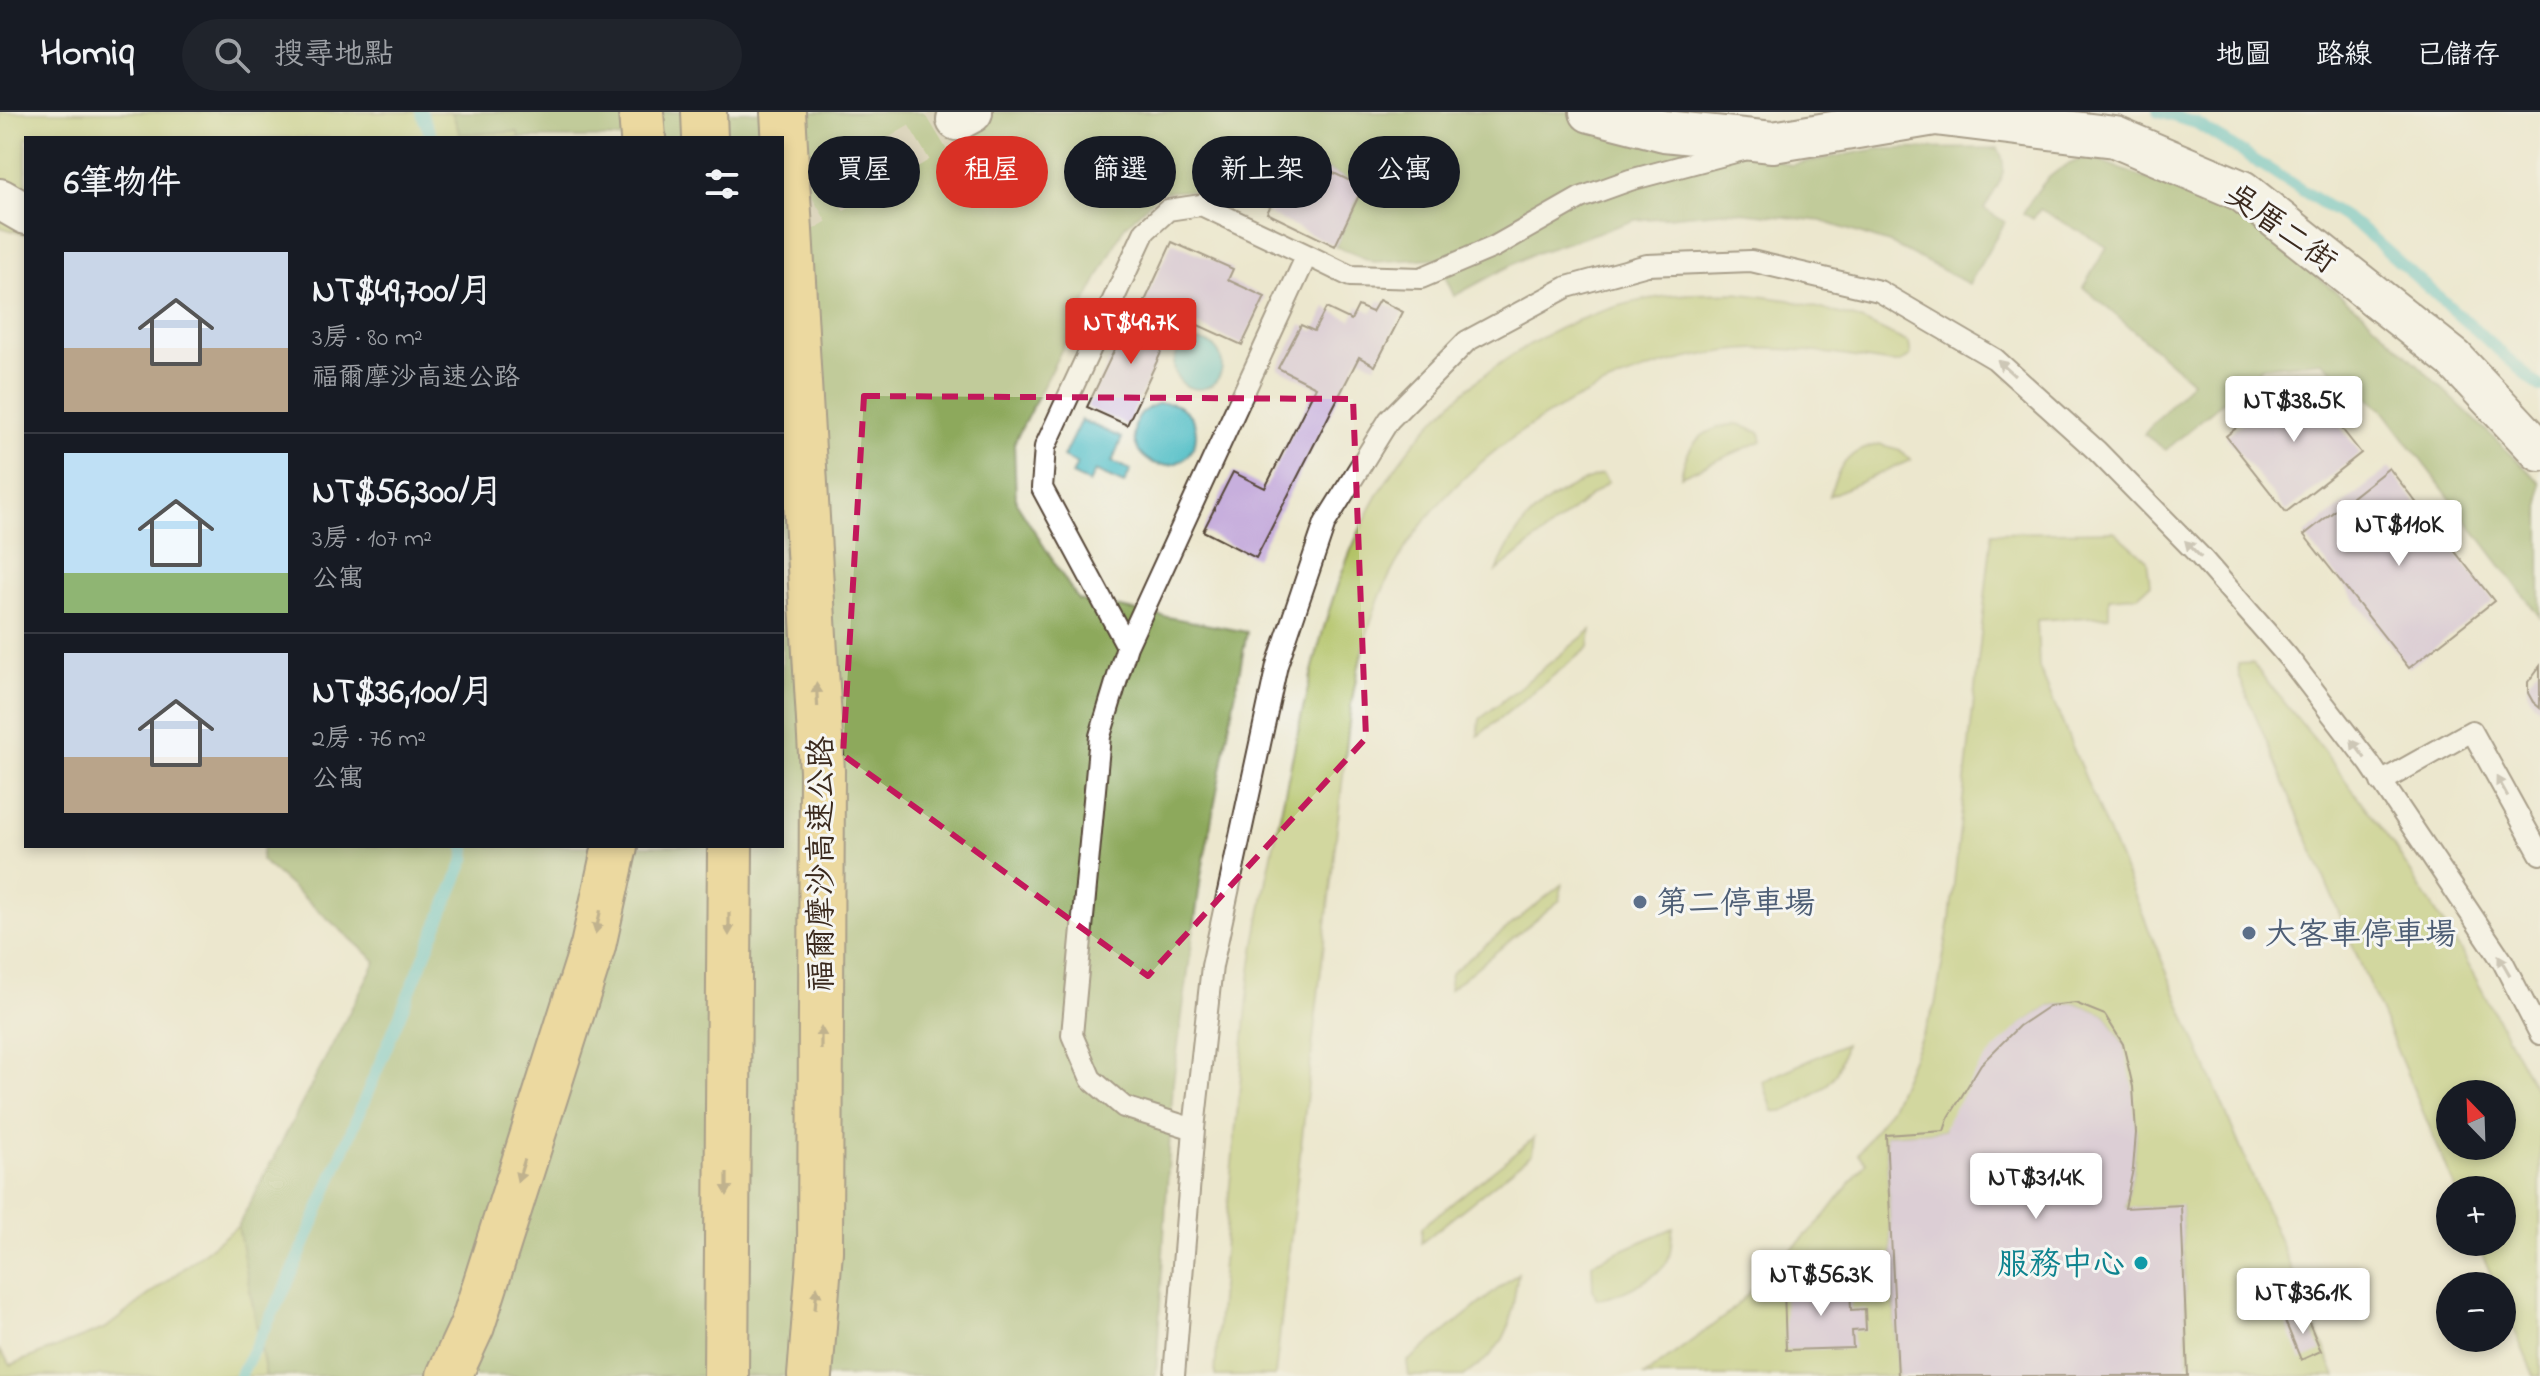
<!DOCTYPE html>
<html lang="zh-TW">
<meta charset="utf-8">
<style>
body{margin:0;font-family:"Indie Flower","LXGW WenKai TC",sans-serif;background:#20242c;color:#f1f3f6;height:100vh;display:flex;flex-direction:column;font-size:30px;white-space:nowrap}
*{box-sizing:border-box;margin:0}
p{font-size:26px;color:#9ea1a6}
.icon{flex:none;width:44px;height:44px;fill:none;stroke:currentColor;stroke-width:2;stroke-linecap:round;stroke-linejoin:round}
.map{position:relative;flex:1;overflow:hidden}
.side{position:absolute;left:24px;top:24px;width:760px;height:712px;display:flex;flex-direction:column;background:#171b24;border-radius:0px;box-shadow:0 4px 12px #0003}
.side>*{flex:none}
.guide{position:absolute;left:808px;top:24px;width:760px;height:72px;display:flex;gap:16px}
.needle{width:52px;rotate:337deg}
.fabs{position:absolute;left:2436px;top:968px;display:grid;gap:16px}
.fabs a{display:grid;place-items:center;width:80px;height:80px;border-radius:50%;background:#171b24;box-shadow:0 4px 12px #0003;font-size:40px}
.price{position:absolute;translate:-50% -68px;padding:0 18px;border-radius:8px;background:#fff;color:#222;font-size:26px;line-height:52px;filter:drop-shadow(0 2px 4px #0008)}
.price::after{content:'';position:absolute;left:50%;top:48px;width:24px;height:18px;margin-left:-12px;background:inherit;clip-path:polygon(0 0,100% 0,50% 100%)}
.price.on{background:#d93025;color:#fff}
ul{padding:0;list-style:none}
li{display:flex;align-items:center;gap:24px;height:200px;padding:0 40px}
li+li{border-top:2px solid #363941}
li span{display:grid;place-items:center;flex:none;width:224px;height:160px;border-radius:0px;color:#555}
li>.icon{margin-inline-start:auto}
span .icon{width:96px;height:96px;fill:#fffc;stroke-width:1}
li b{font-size:34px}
h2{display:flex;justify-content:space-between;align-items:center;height:96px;padding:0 40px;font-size:34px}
.chip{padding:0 28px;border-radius:36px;background:#171b24;box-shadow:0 4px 12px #0003;font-size:28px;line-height:72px}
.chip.on{background:#d93025;color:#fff}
header{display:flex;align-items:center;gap:48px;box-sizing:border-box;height:112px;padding:0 40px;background:#171b24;border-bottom:2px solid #363941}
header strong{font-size:38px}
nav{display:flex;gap:44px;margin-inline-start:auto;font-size:28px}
.search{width:560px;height:72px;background:#20242c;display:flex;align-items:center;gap:20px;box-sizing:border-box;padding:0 28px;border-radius:44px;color:#9ea1a6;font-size:30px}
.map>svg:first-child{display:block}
.green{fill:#b2c366;stroke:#767642;stroke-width:2;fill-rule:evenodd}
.forest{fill:#8da95b;stroke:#646a3c;stroke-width:2}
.water{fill:#50bec6;stroke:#467472;stroke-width:2}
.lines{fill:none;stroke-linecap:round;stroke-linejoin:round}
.stream{stroke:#50bec6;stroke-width:12}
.building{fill:#c7afdd}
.street-tunnel{stroke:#c9c1ab;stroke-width:40;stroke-dasharray:40 20;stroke-linecap:butt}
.lane-casing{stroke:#564638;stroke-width:24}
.street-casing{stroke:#564638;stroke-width:44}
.highway-casing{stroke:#564638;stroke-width:48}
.lane{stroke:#fff;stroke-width:20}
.street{stroke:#fff;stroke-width:40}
.highway{stroke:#eac769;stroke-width:44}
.oneway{fill:#a79f9a}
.oneway2{fill:#8a7140}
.marked{fill:none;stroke:#c2185b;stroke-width:6;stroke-dasharray:16 10;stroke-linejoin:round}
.service-dot{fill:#5c6f8a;stroke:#f6f6f2;stroke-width:3}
.culture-dot{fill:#0f9aa8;stroke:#f6f6f2;stroke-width:3}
.labels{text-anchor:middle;stroke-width:6;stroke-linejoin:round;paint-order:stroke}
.street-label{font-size:32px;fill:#3b2a1e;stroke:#f6f6f2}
.service-label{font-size:32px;fill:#4e5e75;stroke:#f6f6f2;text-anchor:start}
.culture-label{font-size:32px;fill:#0d838f;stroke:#f6f6f2;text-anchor:end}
</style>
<header>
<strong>Homiq</strong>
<div class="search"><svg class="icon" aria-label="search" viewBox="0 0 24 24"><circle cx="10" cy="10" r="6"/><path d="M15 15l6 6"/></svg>搜尋地點</div>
<nav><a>地圖</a><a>路線</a><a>已儲存</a></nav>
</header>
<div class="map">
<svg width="2540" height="1264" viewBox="0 0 2540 1264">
<rect width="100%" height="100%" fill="#f6f6f2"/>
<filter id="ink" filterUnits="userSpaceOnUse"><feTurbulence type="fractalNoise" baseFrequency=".0125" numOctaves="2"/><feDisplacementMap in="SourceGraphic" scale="16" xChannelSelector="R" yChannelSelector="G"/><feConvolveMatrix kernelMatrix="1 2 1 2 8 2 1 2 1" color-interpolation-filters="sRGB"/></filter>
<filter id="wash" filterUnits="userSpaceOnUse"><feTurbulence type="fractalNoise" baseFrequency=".006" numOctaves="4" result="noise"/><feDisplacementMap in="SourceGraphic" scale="32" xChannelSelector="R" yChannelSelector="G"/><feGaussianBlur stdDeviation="1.8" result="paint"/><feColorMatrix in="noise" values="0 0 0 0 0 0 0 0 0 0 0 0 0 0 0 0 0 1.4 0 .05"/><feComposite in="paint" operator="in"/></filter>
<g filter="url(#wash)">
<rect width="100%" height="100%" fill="#ece7ce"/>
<!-- green -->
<path class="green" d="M0,0H452L460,22L518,20L519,26H26V123L0,115Z
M1735,181L1789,188L1859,207L1909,231L1911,244C1906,247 1901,251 1895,251C1879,250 1862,246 1847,244C1817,240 1786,236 1756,237C1615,243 1453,337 1389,465C1369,504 1359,550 1351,593L1275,1264H1215C1220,1170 1229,1077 1239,984C1243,940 1246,895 1252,851C1262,782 1278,715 1292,647C1315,541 1342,417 1414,331C1477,255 1568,197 1668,184C1690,181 1713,182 1735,181Z
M1739,312L1760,321L1762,329L1681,364C1687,329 1705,315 1739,312Z
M1879,332L1900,338L1911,348L1829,384C1839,353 1847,340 1879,332Z
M1602,362L1608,370L1497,459C1516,407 1551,380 1602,362Z
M2114,419L2147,448L2150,473L2138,484L2109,486V504L2037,508L2039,555L2336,1264H2273L2245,1253L2188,1250L2181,1094L2125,1096L2133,1057L2136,1021L2123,932L2105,903L2075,891L2049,894L2019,915L1944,1019L1886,1023L1898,1264H1644L1728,1202L1825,1104L1866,1050L1858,1042L1892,993L1935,893L1950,807L1992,421Z
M1591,518L1589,535L1478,624L1480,607Z
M2252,551L2320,634L2392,731L2462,841L2540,986V1264H2534L2502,1188V1174H2496L2477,1130H2502V1078H2456L2239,564L2238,552ZM2450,982H2502V1034H2450Z
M1562,772L1560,788L1449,878L1451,861Z
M1845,932C1839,964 1830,975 1802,990C1791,997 1786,1000 1773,999L1763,969Z
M1534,1026L1532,1042L1421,1131L1422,1115Z
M238,1114L266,1264H0V1239L11,1253L106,1216Z
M1673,1116C1671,1125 1672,1139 1668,1148C1659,1166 1615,1186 1597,1187L1593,1178L1592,1151Z
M1518,1161L1510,1212L1503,1227L1489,1245L1464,1264H1409L1407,1250Z"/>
<!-- forest -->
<path class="forest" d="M452,0H1639L1790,53L1877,37L1998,36C2011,61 1997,74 1984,97L2005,110L1969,172L1892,132L1821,109L1731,99L1635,108L1530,143L1454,184L1437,146L1374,150L1335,134L1363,75L1296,43L1267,101L1204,78L1161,80L1124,115L1014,331L1016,390L1078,488L1247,520L1201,764L1173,971L1156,1264H266L238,1114L376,849L261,748L263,734H782V26H519L518,20L460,22Z
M2090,45L2237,102L2363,201L2540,370V505L2382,297L2321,249L2263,255L2166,338L2144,322L2192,269L2083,175L2107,135L2040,97L2033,107L2023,101C2041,71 2054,53 2090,45Z"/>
<!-- water -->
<path class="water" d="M1174 253a24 24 0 1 1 48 0a24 24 0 1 1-48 0Z
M1134 322a31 31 0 1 1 62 0a31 31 0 1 1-62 0Z
M1081,308L1122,326L1112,350L1131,358L1124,372L1095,359L1089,371L1072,363L1077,352L1063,345Z"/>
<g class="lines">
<!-- stream -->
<path class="stream" d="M421,0L432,26
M2158,0L2196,11L2360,115L2540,275
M240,1264L288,1171L465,747V734"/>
</g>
<g id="blocks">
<!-- building -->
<path class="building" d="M1296,43L1363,75L1335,134L1267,101Z
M1172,130L1233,157L1228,168L1265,185L1242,233L1145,189Z
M1379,188L1403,200L1375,254L1359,245L1256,446L1203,419L1233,360L1265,376L1316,275L1278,256L1301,213L1314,219L1326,196L1351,208L1358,194L1372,200Z
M1135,195L1174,213L1127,313L1087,295Z
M2301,265L2361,341L2286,400L2226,324Z
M2389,356L2494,489L2409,556L2304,423Z
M2540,554V596L2533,590L2528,581V570Z
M2075,891L2105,903L2123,932L2133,975L2136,1021L2133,1057L2125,1096L2181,1093L2188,1264H1898L1886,1023L1944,1019L1948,1007L1981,952L2019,914L2049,894Z
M1850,1174L1851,1198L1865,1197L1866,1218L1852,1219L1853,1236L1786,1238L1784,1177Z
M2305,1201L2321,1239L2301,1248L2285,1209Z"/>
</g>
</g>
<g filter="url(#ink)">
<use href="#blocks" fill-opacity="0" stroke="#564638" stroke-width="2"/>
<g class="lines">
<!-- street-tunnel -->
<path class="street-tunnel" d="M782,113L957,8"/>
<defs>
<path id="lane" d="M1127,534L1042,376L1045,335L1145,119L1168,98L1201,93L1307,143
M2381,670L2472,619L2540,742
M1194,1017L1124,995L1091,967L1072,923L1100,624L1127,534L1307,143L1350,164L1421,166L1494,135L1580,86L1630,68L1743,38
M1174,1264L1194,1017L1212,854L1277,553L1325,411L1389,308L1467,229L1567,175L1647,153L1751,149L1879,179L1995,247L2097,339L2200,444L2288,545L2370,652L2503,850L2540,922"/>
<path id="street" d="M1590,0L1664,19L1773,30L1935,3L2115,25L2242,79L2454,247L2540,339
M957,8L972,0
M0,87L26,102"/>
<path id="highway" d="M641,0L643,26
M704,0L705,26
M783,0L822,659L820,1139L810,1264
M449,1264L472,1214L593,834L615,734
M726,1264L730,734"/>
</defs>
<!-- lane casing -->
<use href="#lane" class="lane-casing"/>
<!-- street casing -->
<use href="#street" class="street-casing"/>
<!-- highway casing -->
<use href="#highway" class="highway-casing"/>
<!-- lane -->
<use href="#lane" class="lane"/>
<!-- street -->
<use href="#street" class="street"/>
<!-- highway -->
<use href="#highway" class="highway"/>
</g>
<!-- one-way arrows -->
<defs><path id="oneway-solid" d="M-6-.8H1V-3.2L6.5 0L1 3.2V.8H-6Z" transform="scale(2)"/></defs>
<g class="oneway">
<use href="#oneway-solid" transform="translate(2006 256) rotate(-138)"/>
<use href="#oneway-solid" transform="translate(2193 437) rotate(-134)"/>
<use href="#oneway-solid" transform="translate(2358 637) rotate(-127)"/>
<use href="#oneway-solid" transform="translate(2502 674) rotate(-119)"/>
<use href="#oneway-solid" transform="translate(2504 853) rotate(-120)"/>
</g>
<g class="oneway2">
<use href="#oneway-solid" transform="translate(817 583) rotate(-93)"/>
<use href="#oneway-solid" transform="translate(598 810) rotate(102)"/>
<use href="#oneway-solid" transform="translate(729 812) rotate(90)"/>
<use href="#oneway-solid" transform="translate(821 926) rotate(-90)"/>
<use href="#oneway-solid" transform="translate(521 1059) rotate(108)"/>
<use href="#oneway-solid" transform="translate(727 1072) rotate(90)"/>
<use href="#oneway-solid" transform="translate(816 1186) rotate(-85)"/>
</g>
</g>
<!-- marked area -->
<path d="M0 0H2540V1264H0ZM864,284L1353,287L1366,626L1148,864L843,643Z" fill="#ece7ce" fill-opacity=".55" fill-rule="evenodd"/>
<path class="marked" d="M864,284L1353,287L1366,626L1148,864L843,643Z"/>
<!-- markers -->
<g class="service-dot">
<circle cx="1640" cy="790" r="8"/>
<circle cx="2249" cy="821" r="8"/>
</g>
<circle class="culture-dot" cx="2141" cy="1151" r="8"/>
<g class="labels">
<!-- street labels -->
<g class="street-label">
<text transform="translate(2282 115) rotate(36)" y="11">吳厝二街</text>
<text transform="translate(820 752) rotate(-90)" y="11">福爾摩沙高速公路</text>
</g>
<!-- service labels -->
<g class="service-label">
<text x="1656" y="801">第二停車場</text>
<text x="2265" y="832">大客車停車場</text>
</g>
<!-- culture labels -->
<g class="culture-label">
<text x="2125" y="1162">服務中心</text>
</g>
</g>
</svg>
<div class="fabs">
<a><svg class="needle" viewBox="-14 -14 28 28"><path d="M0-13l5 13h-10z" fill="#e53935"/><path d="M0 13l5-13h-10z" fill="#9ea1a6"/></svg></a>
<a>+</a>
<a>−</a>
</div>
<b class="price on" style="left:1131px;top:254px">NT$49.7K</b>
<b class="price" style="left:2294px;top:332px">NT$38.5K</b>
<b class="price" style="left:2399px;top:456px">NT$110K</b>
<b class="price" style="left:2036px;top:1109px">NT$31.4K</b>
<b class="price" style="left:1821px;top:1206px">NT$56.3K</b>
<b class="price" style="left:2303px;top:1224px">NT$36.1K</b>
<div class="guide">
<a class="chip">買屋</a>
<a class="chip on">租屋</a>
<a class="chip">篩選</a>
<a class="chip">新上架</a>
<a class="chip">公寓</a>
</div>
<section class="side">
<h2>6筆物件<svg class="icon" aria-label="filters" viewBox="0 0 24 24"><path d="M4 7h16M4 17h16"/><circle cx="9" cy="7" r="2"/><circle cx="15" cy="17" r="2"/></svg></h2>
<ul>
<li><span style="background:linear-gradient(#c9d6e8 60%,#b9a48a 0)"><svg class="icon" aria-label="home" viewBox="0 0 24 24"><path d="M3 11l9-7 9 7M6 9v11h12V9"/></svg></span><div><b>NT$49,700/月</b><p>3房 · 80 m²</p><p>福爾摩沙高速公路</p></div></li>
<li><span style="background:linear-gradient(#bfe0f5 75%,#8fb573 0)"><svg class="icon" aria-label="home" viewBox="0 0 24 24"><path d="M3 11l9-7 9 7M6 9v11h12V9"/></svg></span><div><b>NT$56,300/月</b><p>3房 · 107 m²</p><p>公寓</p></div></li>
<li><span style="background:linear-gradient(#c9d6e8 65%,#b9a48a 0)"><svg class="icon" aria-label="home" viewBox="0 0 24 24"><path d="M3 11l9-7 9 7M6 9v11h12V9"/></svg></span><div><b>NT$36,100/月</b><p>2房 · 76 m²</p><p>公寓</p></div></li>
</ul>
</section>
</div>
